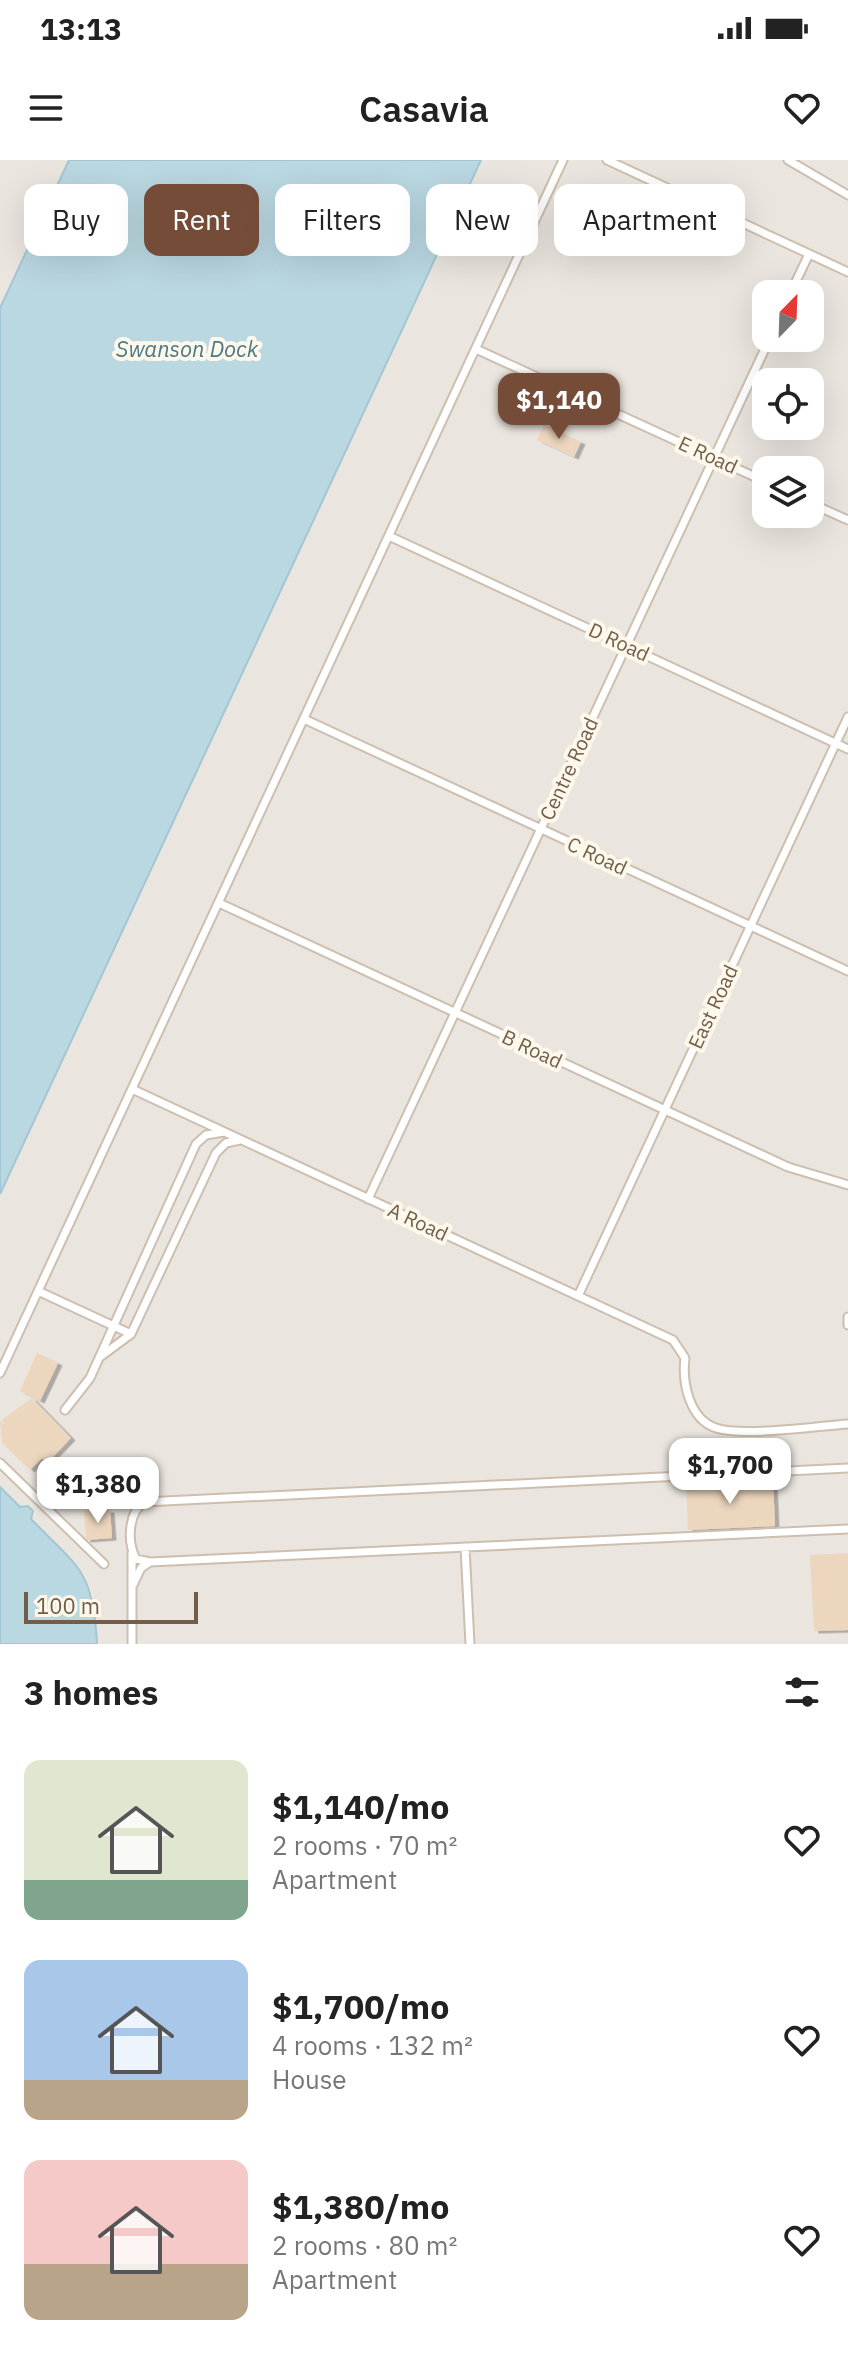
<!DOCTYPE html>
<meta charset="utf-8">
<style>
body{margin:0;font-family:"IBM Plex Sans",sans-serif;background:#f6f6f6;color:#222;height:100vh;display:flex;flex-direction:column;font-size:30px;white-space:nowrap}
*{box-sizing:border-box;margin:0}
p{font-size:26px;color:#767676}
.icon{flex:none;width:44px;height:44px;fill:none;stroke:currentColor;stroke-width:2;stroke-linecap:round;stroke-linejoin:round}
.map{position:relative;height:1484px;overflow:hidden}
.panel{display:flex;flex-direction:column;background:#fff;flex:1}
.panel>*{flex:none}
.top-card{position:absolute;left:24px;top:24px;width:800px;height:72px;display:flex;gap:16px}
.needle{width:52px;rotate:23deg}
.buttons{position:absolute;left:752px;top:120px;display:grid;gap:16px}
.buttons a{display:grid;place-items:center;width:72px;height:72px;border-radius:16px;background:#fff;box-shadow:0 8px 32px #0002;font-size:40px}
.scale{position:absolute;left:24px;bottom:20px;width:174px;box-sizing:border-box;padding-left:8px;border:4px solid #705d4c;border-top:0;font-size:22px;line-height:28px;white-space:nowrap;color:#705d4c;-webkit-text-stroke:6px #fdf8ea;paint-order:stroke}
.price{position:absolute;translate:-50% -68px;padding:0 18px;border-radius:16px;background:#fff;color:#222;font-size:26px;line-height:52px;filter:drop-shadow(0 2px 4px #0008)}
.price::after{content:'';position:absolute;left:50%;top:48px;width:24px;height:18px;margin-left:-12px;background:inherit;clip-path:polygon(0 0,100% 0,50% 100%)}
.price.active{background:#754c38;color:#fff}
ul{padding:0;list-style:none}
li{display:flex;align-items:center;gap:24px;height:200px;padding:0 24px}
li span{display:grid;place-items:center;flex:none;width:224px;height:160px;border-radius:16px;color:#555}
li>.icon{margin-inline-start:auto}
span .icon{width:96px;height:96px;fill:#fffc;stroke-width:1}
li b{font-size:34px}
h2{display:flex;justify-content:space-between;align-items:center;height:96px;padding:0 24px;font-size:34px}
.pill{padding:0 28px;border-radius:16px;background:#fff;box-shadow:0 8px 32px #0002;font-size:28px;line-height:72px}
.pill.active{background:#754c38;color:#fff}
.status{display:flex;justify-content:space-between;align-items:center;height:56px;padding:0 40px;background:#fff;direction:ltr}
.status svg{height:22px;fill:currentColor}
header{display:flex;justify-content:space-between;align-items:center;height:104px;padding:0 24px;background:#fff;font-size:36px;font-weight:600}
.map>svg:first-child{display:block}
.industrial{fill:#eae5de;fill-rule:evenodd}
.water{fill:#bad8e2;stroke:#a2c6d3;stroke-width:2}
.building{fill:#edd6be;filter:url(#shadow)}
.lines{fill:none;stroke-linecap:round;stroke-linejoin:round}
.lane-casing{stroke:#cdbfaf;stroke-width:11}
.lane{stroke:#fff;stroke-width:7}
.labels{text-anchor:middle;stroke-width:8;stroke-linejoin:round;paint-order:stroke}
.street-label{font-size:20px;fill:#705d4c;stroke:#fdf8ea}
.water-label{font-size:22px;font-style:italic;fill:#4b7889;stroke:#fdf8ea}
</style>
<div class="status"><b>13:13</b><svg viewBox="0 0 49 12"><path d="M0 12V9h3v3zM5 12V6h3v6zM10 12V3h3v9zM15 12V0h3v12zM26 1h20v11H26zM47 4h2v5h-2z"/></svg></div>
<header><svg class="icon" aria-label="menu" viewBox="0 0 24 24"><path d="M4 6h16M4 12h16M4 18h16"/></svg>Casavia<svg class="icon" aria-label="heart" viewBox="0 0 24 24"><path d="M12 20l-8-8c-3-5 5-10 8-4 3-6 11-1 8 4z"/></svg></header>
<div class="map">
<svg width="848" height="1484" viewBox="0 0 848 1484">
<defs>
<filter id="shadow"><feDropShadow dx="4.5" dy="2.5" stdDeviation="0" flood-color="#0004"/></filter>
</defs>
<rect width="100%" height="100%" fill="#faf4e4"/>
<!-- industrial -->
<path class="industrial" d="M0,0H69L0,148Z
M481,0H848V1484H97L93,1435L85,1415L30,1359L33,1351L29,1347H20L0,1327V1034ZM766,134H810V178H766ZM766,222H810V266H766ZM766,310H810V354H766Z"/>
<!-- water -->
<path class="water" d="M69,0H481L0,1034V148Z
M0,1327L20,1347L28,1346L33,1351L31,1359C80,1410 93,1409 97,1484H0Z"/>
<!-- building -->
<path class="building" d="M544,265L581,282L574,297L537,280Z
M37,1193L58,1203L40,1241L20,1231Z
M32,1238L71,1278L47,1303L42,1298L30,1310L2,1283L0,1261L5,1265L2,1260Z
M773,1321L775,1366L688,1370L686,1325Z
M110,1350L112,1378L86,1380L84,1351Z
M848,1393V1470L814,1471L810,1395Z"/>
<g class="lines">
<defs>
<path id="lane" d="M607,0L848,112
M788,0L848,35
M790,134L809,94
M476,189L766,322
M810,343L848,360
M389,376L848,589
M304,559L848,811
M219,743L788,1007L848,1025
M132,929L673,1180L685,1198C682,1222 689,1259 716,1268C744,1277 816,1266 848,1264
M368,1039L770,178
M38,1131L131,1174
M578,1136L848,557
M848,1157V1165
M100,1197L131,1174L216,993L226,983L240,980
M0,1213L563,0
M65,1250L90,1218L196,984L206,975L224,972
M0,1303L104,1404
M848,1308L144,1342C128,1353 127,1382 136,1399L150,1402L848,1369
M465,1387L470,1484
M132,1393V1484
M133,1425L141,1408L150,1402"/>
</defs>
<!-- lane casing -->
<use href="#lane" class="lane-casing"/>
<!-- lane -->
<use href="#lane" class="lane"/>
</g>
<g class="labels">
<!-- street labels -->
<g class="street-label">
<text transform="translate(708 295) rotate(25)" y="7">E Road</text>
<text transform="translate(619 482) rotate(25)" y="7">D Road</text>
<text transform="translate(569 609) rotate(-65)" y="7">Centre Road</text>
<text transform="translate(597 696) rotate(25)" y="7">C Road</text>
<text transform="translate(713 847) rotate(-65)" y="7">East Road</text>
<text transform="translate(532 889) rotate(25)" y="7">B Road</text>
<text transform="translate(418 1062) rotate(25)" y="7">A Road</text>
</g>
<!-- water labels -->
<g class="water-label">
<text x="187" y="197">Swanson Dock</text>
</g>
</g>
</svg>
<div class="buttons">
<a><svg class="needle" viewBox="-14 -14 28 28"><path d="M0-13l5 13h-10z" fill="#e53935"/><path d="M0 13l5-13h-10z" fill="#767676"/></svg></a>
<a><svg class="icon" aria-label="locate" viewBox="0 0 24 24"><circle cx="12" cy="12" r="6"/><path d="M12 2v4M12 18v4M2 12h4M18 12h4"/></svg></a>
<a><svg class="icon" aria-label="layers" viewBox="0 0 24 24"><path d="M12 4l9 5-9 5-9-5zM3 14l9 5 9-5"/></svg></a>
</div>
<div class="scale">100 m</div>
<b class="price active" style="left:559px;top:281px">$1,140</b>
<b class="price" style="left:730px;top:1346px">$1,700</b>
<b class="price" style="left:98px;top:1365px">$1,380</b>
<div class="top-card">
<a class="pill">Buy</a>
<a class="pill active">Rent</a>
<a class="pill">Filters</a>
<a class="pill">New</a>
<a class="pill">Apartment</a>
</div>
</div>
<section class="panel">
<h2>3 homes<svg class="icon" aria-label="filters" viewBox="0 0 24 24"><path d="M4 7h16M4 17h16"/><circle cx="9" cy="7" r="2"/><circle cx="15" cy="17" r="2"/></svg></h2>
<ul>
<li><span style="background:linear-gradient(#dfe7d0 75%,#7fa58c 0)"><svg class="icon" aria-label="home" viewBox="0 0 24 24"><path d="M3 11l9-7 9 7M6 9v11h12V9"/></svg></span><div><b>$1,140/mo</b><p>2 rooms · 70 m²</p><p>Apartment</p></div><svg class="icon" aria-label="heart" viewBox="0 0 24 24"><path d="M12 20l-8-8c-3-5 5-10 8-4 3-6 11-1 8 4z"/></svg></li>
<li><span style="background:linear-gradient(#a9c7e8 75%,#b9a48a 0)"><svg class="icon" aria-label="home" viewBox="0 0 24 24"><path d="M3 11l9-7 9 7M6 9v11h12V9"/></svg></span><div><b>$1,700/mo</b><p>4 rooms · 132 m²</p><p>House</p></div><svg class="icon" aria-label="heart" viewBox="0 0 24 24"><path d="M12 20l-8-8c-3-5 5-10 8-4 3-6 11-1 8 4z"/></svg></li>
<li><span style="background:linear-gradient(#f6c9c9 65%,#b9a48a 0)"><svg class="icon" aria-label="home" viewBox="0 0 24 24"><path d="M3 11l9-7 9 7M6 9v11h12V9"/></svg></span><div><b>$1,380/mo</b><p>2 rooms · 80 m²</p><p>Apartment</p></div><svg class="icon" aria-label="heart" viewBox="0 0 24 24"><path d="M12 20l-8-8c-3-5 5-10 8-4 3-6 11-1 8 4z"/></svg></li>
</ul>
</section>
